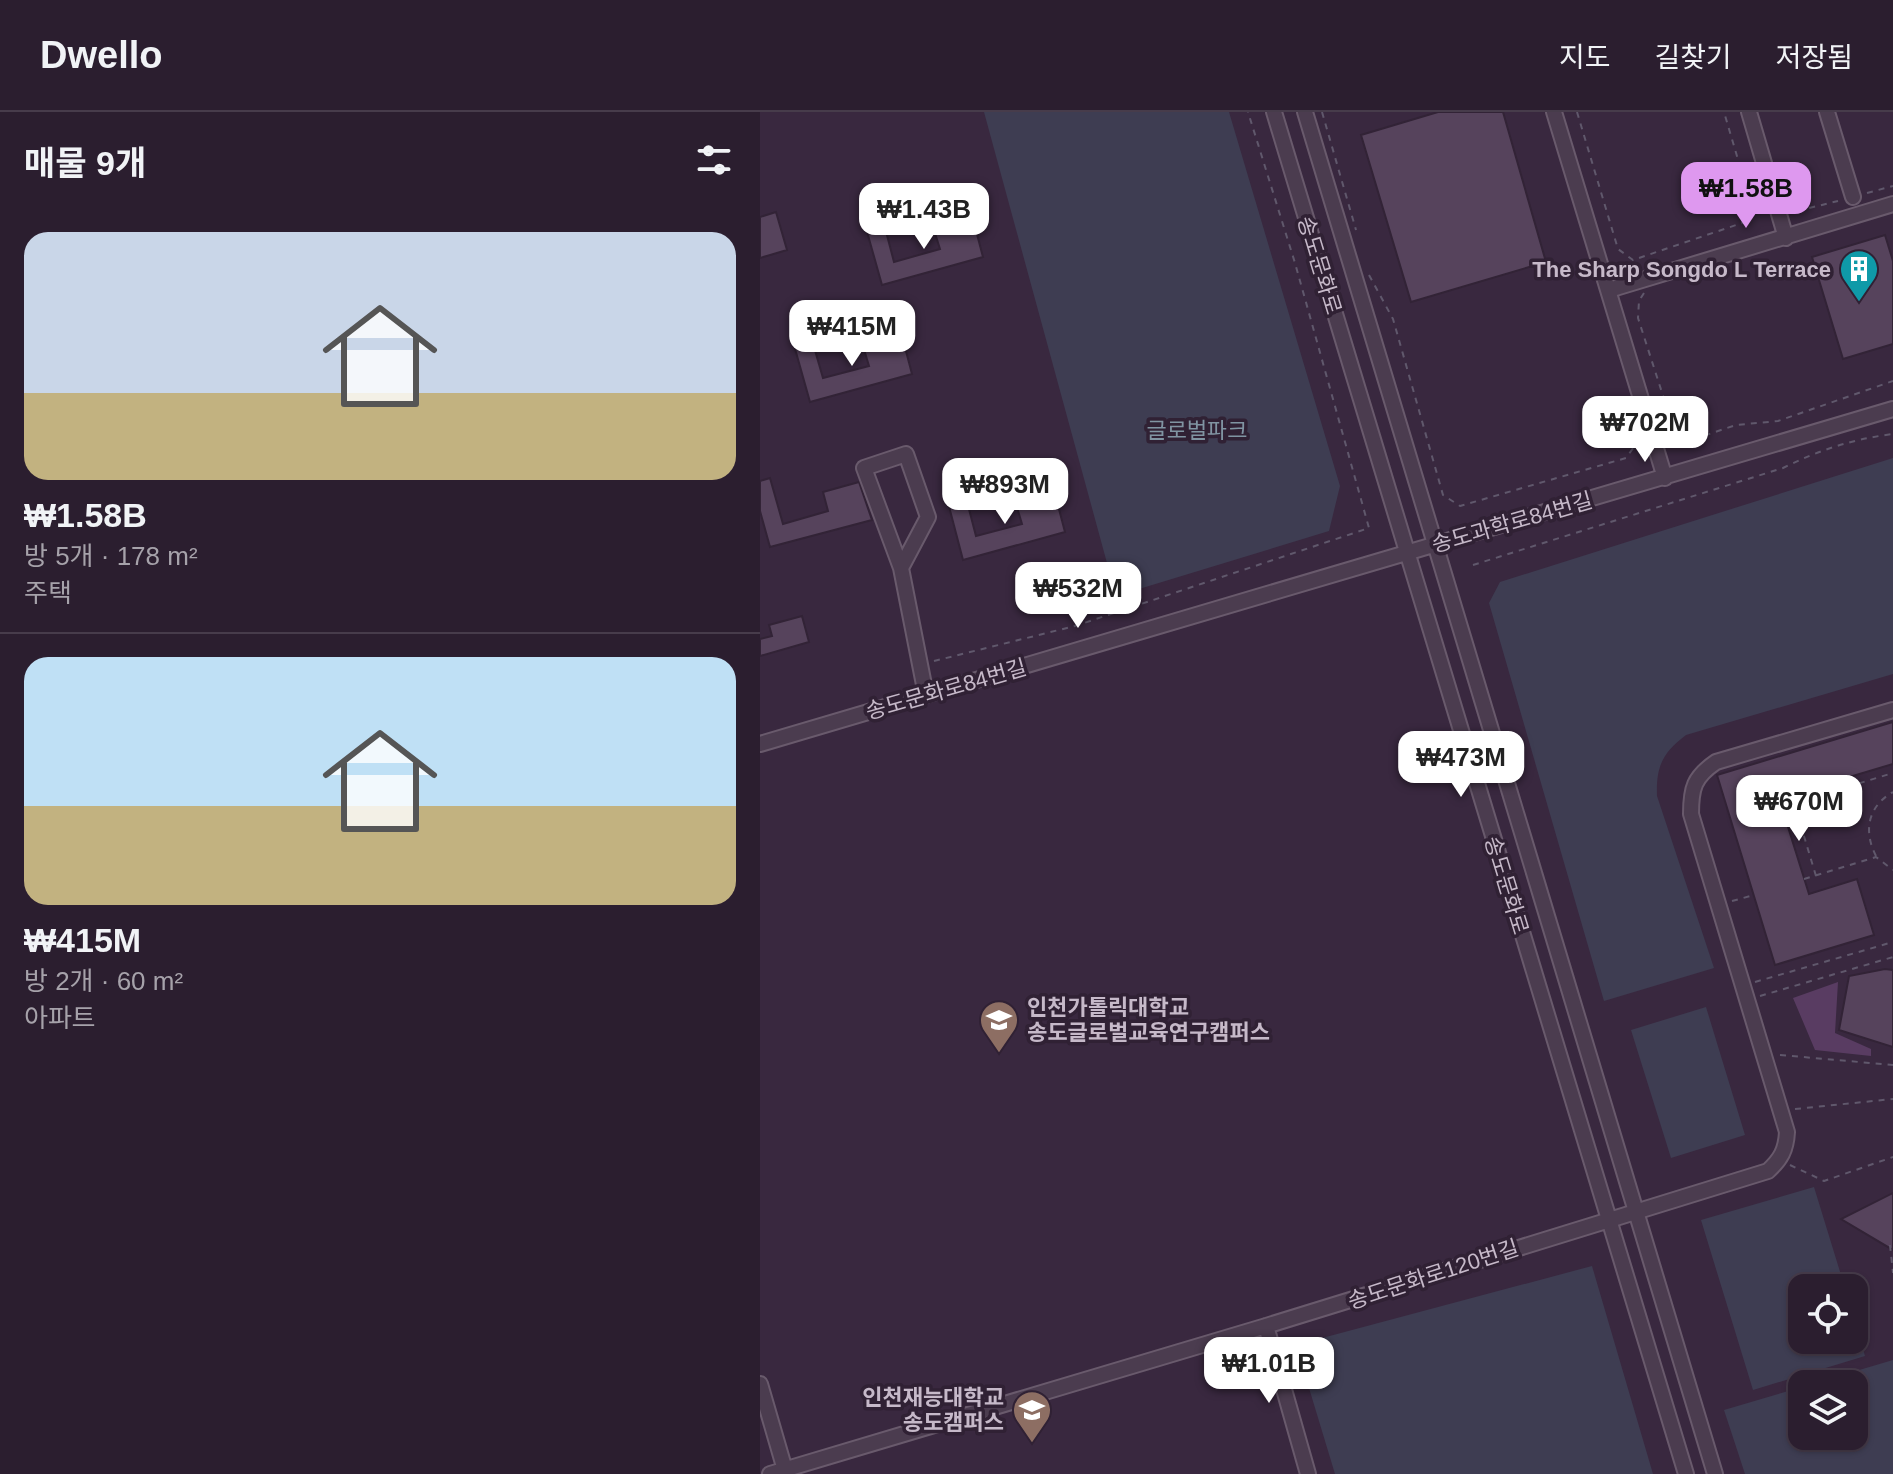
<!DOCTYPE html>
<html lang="ko">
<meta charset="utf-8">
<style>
body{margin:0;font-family:Helvetica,"Noto Sans KR",sans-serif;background:#372b3b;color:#f1f3f6;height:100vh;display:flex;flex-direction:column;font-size:30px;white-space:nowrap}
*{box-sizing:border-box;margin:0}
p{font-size:26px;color:#a6a2aa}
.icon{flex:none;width:44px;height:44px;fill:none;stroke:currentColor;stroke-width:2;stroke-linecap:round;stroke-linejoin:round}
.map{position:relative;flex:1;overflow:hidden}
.side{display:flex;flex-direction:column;background:#2b1e2f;width:760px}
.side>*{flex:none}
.controls{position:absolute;left:1028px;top:1162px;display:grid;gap:16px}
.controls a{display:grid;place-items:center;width:80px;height:80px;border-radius:16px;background:#2b1e2f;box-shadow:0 2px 6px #0004,0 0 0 2px #473c4b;font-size:40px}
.price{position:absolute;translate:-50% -68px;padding:0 18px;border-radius:16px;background:#fff;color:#222;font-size:26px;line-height:52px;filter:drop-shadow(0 2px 4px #0008)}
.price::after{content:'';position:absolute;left:50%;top:48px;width:24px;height:18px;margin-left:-12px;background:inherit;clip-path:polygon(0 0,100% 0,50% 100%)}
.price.on{background:#de98ef;color:#111}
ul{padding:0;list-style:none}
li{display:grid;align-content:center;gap:16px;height:424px;padding:0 24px}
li+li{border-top:2px solid #473c4b}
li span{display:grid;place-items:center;height:248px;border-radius:24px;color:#555}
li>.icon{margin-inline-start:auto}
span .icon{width:144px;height:144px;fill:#fffc;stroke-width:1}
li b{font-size:34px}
h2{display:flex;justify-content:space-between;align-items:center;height:96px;padding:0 24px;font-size:34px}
header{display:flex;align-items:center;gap:48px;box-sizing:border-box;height:112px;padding:0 40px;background:#2b1e2f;border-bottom:2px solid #473c4b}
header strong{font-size:38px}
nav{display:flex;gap:44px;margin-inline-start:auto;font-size:28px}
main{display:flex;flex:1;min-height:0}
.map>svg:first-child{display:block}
.green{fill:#3e3d52}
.water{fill:#593c62}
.building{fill:#56435c;stroke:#322336;stroke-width:2}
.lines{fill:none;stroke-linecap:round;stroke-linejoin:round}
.minor-casing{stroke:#695a6c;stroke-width:18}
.path{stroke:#60586c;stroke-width:2;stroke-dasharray:6 6;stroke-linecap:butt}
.minor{stroke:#4b3c4f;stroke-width:14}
.labels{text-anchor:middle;stroke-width:7;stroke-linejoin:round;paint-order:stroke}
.street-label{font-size:22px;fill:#c6b9c9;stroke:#302134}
.poi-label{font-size:22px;font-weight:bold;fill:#c6b9c9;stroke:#302134;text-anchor:end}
.park-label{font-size:22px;fill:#8094a2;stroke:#302134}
</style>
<header>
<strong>Dwello</strong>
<nav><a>지도</a><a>길찾기</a><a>저장됨</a></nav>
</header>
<main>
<section class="side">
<h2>매물 9개<svg class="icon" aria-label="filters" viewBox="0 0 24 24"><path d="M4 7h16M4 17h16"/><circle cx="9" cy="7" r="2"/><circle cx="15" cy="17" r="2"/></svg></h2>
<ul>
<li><span style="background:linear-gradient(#c9d6e8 65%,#c2b280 0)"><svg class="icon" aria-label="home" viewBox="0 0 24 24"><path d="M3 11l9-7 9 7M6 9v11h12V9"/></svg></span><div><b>₩1.58B</b><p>방 5개 · 178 m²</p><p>주택</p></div></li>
<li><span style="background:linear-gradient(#bfe0f5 60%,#c2b280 0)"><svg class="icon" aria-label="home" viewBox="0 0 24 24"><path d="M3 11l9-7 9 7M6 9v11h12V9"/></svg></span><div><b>₩415M</b><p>방 2개 · 60 m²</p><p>아파트</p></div></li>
</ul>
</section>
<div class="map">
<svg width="1133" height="1362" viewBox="0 0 1133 1362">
<rect width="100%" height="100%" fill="#39283f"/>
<!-- green -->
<path class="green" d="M224,0H469L580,374L569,419L356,484Z
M1133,346V562L926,623C902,641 896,655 897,684L954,856L844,889L729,491L740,470Z
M946,895L985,1023L911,1046L871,918Z
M1054,1075L1085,1176H1042V1228H1094V1206L1105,1244L993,1278L941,1108Z
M832,1154L893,1362H575L536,1233Z
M1133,1248V1362H985L964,1298L1042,1275V1324H1094V1272H1052Z"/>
<!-- water -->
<path class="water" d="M1078,870L1075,921L1111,937V944L1055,938L1033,886Z"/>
<!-- building -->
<path class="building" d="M678,0H743L786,150L651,190L601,23Z
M16,100L27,138L0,146V105Z
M122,104L134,150L180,137L174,118L213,107L223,145L122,173L104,109Z
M1125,123L1133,149V232L1083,247L1052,145Z
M50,221L63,266L109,254L103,234L142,224L152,262L50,290L32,226Z
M10,366L23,412L68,399L63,380L99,370L112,408L10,435L0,399V369Z
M204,378L216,424L262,412L256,392L295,382L305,420L203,448L186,383Z
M42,504L49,530L0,544V527L12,524L9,513Z
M1133,610V652L1019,686L1049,782L1097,767L1114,823L1015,853L957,663Z
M1125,857L1133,858V935L1079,918L1089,864Z
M1133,1081V1138L1081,1107Z"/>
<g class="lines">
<defs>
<path id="minor" d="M514,0L926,1362
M545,0L955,1362
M794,0L905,366
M989,0L1026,126
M1067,0L1093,85
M849,178L1133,92
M141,456L104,356L146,342L168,405L141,456L166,583
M0,632L1133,297
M506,1214L548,1362
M0,1272L25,1358
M10,1362L506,1214L1008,1059C1021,1047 1026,1038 1027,1020L931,702C931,676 934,665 956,650L1133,598"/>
</defs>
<!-- minor casing -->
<use href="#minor" class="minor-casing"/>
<!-- path -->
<path class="path" d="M562,0L596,118
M817,0L858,137L873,148L982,111L992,95L964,0
M1107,81L1133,74
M1030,90L1037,99L1078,89
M609,163L633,207L683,383L700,394L866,346L879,328
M884,181L879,189L878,206L915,321L928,329L976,313L1018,309L1133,269
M713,453L1023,356C1059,338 1093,327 1133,322
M174,549L315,514L609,416L535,151L488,0
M1116,744C1103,719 1108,694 1133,680
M1056,764L1034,691L1133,661
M1044,767L1116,745L1133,758
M972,789L994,783
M995,870L1133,830
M1000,884L1133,845
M1020,943L1133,953
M1035,997L1133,987
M1030,1053L1064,1069L1133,1045
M1130,1133L1133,1161"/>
<!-- minor -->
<use href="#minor" class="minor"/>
</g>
<!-- icons -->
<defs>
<symbol id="building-pin" viewBox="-11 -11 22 30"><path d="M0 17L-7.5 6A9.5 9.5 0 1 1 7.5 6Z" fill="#0f9aa8" stroke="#302134"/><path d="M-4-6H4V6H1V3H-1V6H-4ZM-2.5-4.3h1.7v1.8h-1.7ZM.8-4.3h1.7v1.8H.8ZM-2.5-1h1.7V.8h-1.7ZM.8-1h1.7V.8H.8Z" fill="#fff"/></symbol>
<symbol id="university-pin" viewBox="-11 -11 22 30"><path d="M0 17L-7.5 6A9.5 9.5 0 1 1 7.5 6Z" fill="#8d6e63" stroke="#302134"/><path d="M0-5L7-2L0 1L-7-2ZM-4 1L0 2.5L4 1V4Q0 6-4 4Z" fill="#fff"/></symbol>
</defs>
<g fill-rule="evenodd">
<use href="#building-pin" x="1077" y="135" width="44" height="60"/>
<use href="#university-pin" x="217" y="886" width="44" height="60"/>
<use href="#university-pin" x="250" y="1276" width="44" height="60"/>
</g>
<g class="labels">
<!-- street labels -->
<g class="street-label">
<text transform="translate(560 153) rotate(73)" y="8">송도문화로</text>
<text transform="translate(752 410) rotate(-16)" y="8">송도과학로84번길</text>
<text transform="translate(186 577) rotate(-16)" y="8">송도문화로84번길</text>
<text transform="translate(747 773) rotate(73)" y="8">송도문화로</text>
<text transform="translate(673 1162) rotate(-18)" y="8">송도문화로120번길</text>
</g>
<!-- poi labels -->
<g class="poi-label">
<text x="1071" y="165">The Sharp Songdo L Terrace</text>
<text x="267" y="903" text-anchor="start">인천가톨릭대학교<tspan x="267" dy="25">송도글로벌교육연구캠퍼스</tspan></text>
<text x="244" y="1293">인천재능대학교<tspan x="244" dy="25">송도캠퍼스</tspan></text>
</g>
<!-- park labels -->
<g class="park-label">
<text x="437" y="326">글로벌파크</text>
</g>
</g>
</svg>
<div class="controls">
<a><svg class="icon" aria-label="locate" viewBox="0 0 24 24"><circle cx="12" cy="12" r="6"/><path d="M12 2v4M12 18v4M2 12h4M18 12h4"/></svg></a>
<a><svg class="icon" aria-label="layers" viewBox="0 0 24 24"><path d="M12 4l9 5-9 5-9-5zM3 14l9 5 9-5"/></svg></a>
</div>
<b class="price on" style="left:986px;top:118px">₩1.58B</b>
<b class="price" style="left:164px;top:139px">₩1.43B</b>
<b class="price" style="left:92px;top:256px">₩415M</b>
<b class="price" style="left:885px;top:352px">₩702M</b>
<b class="price" style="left:245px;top:414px">₩893M</b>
<b class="price" style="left:318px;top:518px">₩532M</b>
<b class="price" style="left:701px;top:687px">₩473M</b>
<b class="price" style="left:1039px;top:731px">₩670M</b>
<b class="price" style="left:509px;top:1293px">₩1.01B</b>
</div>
</main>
